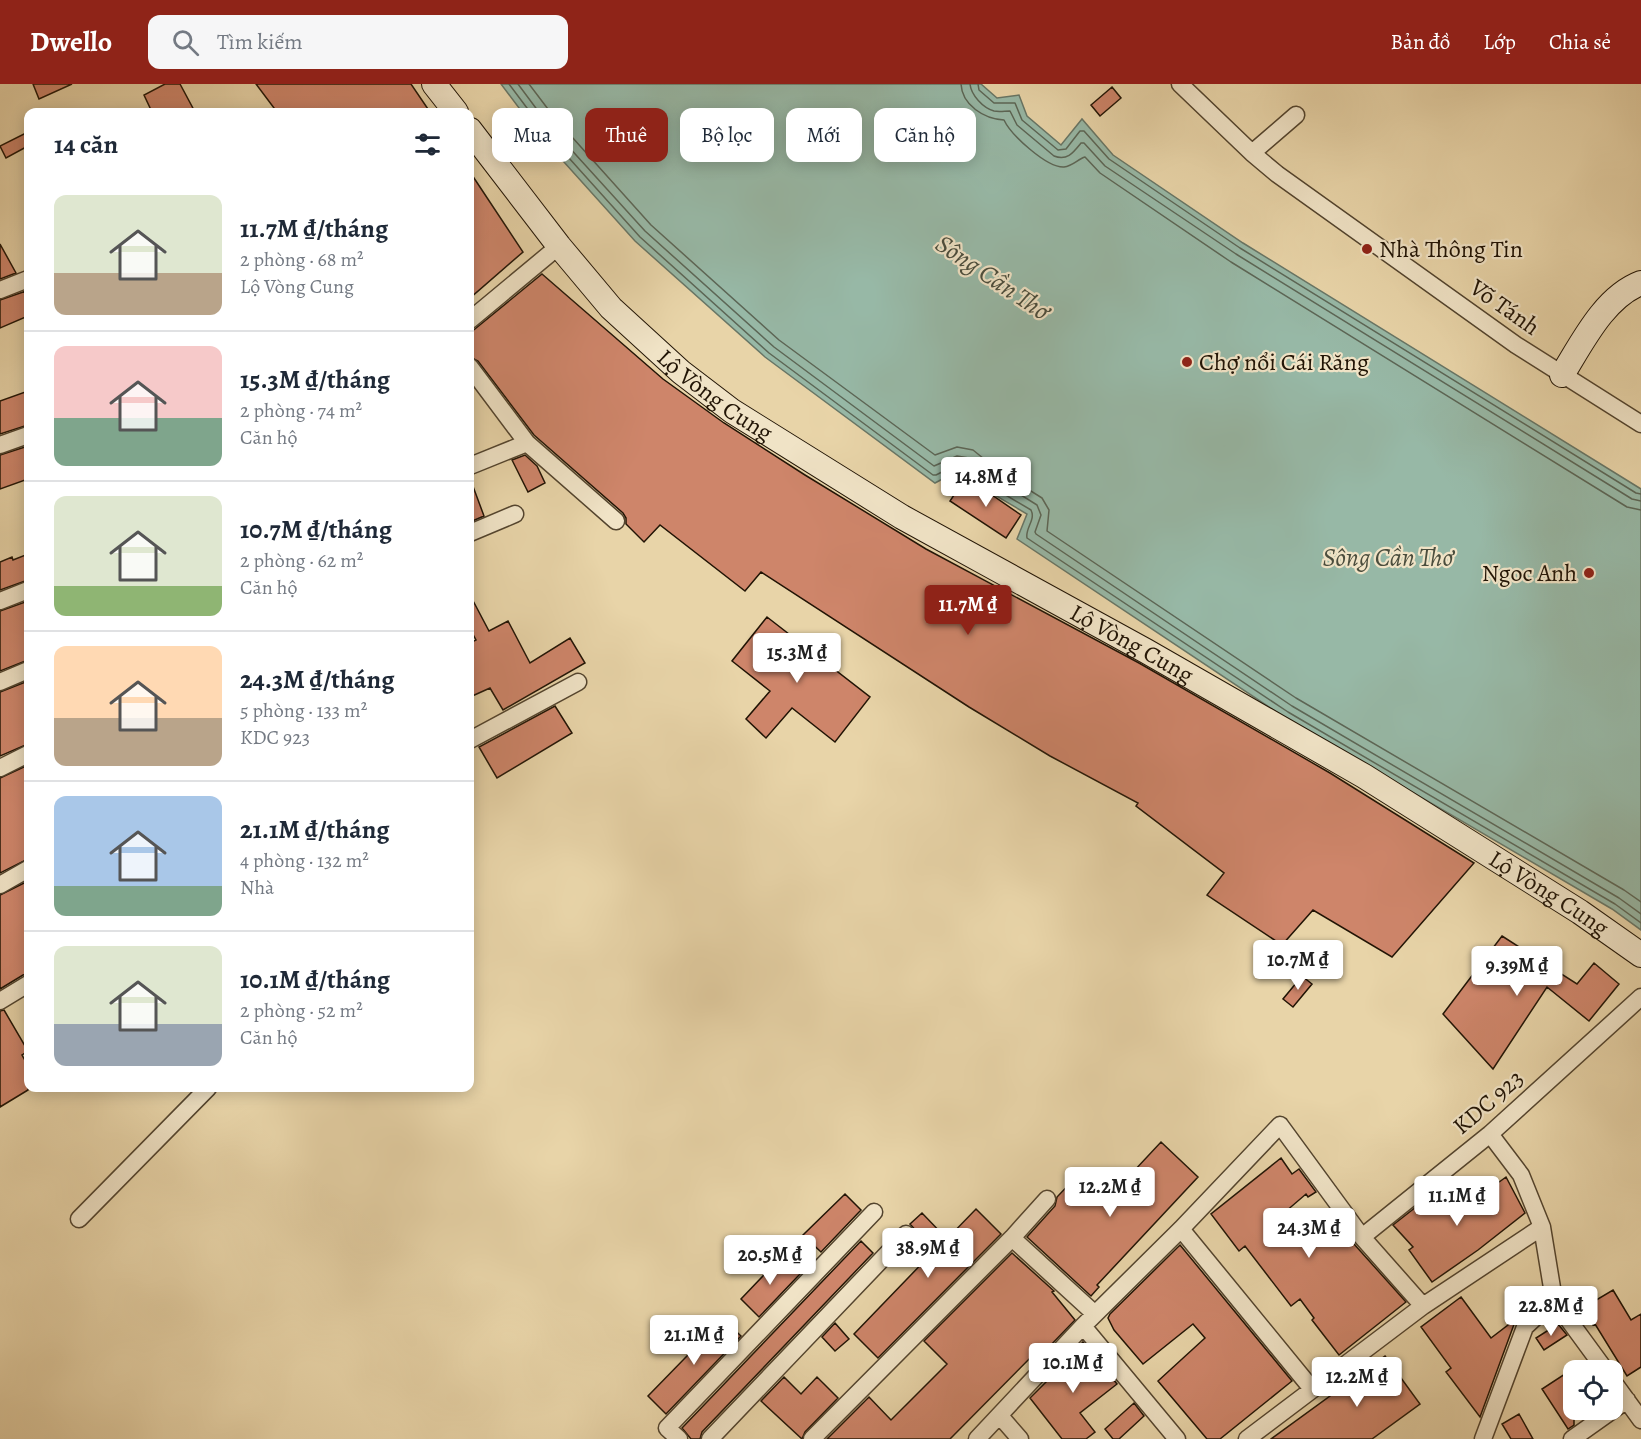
<!DOCTYPE html>
<html lang="vi">
<meta charset="utf-8">
<style>
body{margin:0;font-family:Alegreya,serif;background:#f6f6f7;color:#1f2937;height:100vh;display:flex;flex-direction:column;font-size:22px;white-space:nowrap}
*{box-sizing:border-box;margin:0}
p{font-size:20px;color:#747a83}
.icon{flex:none;width:33px;height:33px;fill:none;stroke:currentColor;stroke-width:2;stroke-linecap:round;stroke-linejoin:round}
.map{position:relative;flex:1;overflow:hidden}
.details{position:absolute;left:24px;top:24px;width:450px;height:984px;display:flex;flex-direction:column;background:#fff;border-radius:12px;box-shadow:0 3px 15px #0003}
.details>*{flex:none}
.hud{position:absolute;left:492px;top:24px;width:570px;height:54px;display:flex;gap:12px}
.controls{position:absolute;left:1563px;top:1276px;display:grid;gap:12px}
.controls a{display:grid;place-items:center;width:60px;height:60px;border-radius:12px;background:#fff;box-shadow:0 3px 15px #0003;font-size:30px}
.price{position:absolute;translate:-50% -51px;padding:0 14px;border-radius:6px;background:#fff;color:#222;font-size:20px;line-height:39px;filter:drop-shadow(0 2px 3px #0008)}
.price::after{content:'';position:absolute;left:50%;top:36px;width:18px;height:14px;margin-left:-9px;background:inherit;clip-path:polygon(0 0,100% 0,50% 100%)}
.price.current{background:#8f2418;color:#fff}
ul{padding:0;list-style:none}
li{display:flex;align-items:center;gap:18px;height:150px;padding:0 30px}
li+li{border-top:2px solid #e0e1e3}
li span{display:grid;place-items:center;flex:none;width:168px;height:120px;border-radius:12px;color:#555}
li>.icon{margin-inline-start:auto}
span .icon{width:72px;height:72px;fill:#fffc;stroke-width:1}
li b{font-size:26px}
h2{display:flex;justify-content:space-between;align-items:center;height:72px;padding:0 30px;font-size:26px}
.pill{padding:0 21px;border-radius:12px;background:#fff;box-shadow:0 3px 15px #0003;font-size:21px;line-height:54px}
.pill.current{background:#8f2418;color:#fff}
header{display:flex;align-items:center;gap:36px;box-sizing:border-box;height:84px;padding:0 30px;background:#8f2418;color:#fff}
header strong{font-size:28px}
nav{display:flex;gap:33px;margin-inline-start:auto;font-size:21px}
.search{width:420px;height:54px;background:#f6f6f7;display:flex;align-items:center;gap:15px;box-sizing:border-box;padding:0 21px;border-radius:12px;color:#747a83;font-size:22px}
.map>svg:first-child{display:block}
.water{fill:#97b8a6;stroke:#687666;stroke-width:1.5}
.lines{fill:none;stroke-linecap:round;stroke-linejoin:round}
.shore{stroke:#5c6656;stroke-width:1.5}
.building{fill:#ce856a;stroke:#211405;stroke-width:1.5}
.street-casing{stroke:#53442e;stroke-width:19}
.secondary-casing{stroke:#211405;stroke-width:26}
.street{stroke:#f0e3c6;stroke-width:16}
.secondary{stroke:#f0e3c6;stroke-width:24}
.poi-dot{fill:#8f2418;stroke:#f0e3c6;stroke-width:2}
.labels{text-anchor:middle;stroke-width:4.5;stroke-linejoin:round;paint-order:stroke}
.poi-label{font-size:24px;fill:#211405;stroke:#f0e3c6;text-anchor:start}
.street-label{font-size:24px;fill:#211405;stroke:#f0e3c6}
.water-label{font-size:26px;font-style:italic;fill:#4a4d3d;stroke:#f0e3c6}
</style>
<header>
<strong>Dwello</strong>
<div class="search"><svg class="icon" aria-label="search" viewBox="0 0 24 24"><circle cx="10" cy="10" r="6"/><path d="M15 15l6 6"/></svg>Tìm kiếm</div>
<nav><a>Bản đồ</a><a>Lớp</a><a>Chia sẻ</a></nav>
</header>
<div class="map">
<svg width="1641" height="1355" viewBox="0 0 1641 1355">
<rect width="100%" height="100%" fill="#e8d4a8"/>
<filter id="stains"><feTurbulence type="fractalNoise" baseFrequency=".00333" numOctaves="4"/><feColorMatrix values="0 0 0 0 .2 0 0 0 0 .09 0 0 0 0 .02 0 0 0 .5 -.17"/></filter>
<radialGradient id="worn" r=".72"><stop offset=".6" stop-color="#630" stop-opacity="0"/><stop offset="1" stop-color="#630" stop-opacity=".3"/></radialGradient>
<!-- water -->
<path class="water" d="M501,0H981L997,14L1019,11L1027,32L1061,61L1082,35L1113,71L1243,159L1641,405V846L1612,825L1284,633L1017,455L1027,430L986,406L961,385L935,399L765,273L635,157L537,48Z"/>
<g class="lines">
<!-- shore -->
<path class="shore" d="M509,0L542,44L640,153L769,269L933,391H936L958,380L963,379L989,401L1031,426C1036,436 1025,444 1027,454L1288,628L1615,820L1641,839
M518,0L547,39L645,147L774,263L934,382L957,372L969,374L994,394L1037,421L1041,431L1035,448L1036,450L1292,622L1619,814L1641,830
M529,0L554,33L651,141L779,256L935,371L957,363L973,366L999,387L1042,414L1049,426L1047,447L1296,614L1624,806L1641,818
M961,0C962,21 984,35 1004,36C1011,51 1047,84 1064,83C1073,82 1078,75 1085,73L1100,89L1231,178L1627,423L1641,426
M970,0C971,11 983,24 994,27C999,28 1005,27 1010,27L1017,41L1054,72C1067,77 1073,69 1081,59H1084L1105,82L1236,170L1632,415L1641,417
M978,0L979,6L994,19H1015L1022,36L1058,66L1066,65L1080,47H1084L1109,75L1240,164L1636,409L1641,410"/>
</g>
<!-- building -->
<path class="building" d="M33,0H72L39,15Z
M165,0H180L195,28H152L144,11Z
M256,0H411L430,28H277Z
M1112,3L1121,14L1100,32L1091,21Z
M28,48V62L6,74L0,62Z
M470,88L523,168L470,214Z
M0,160L16,189L0,195Z
M542,190L663,295L724,339L805,391L926,465L1139,579L1330,689L1474,779L1392,873L1313,826L1282,861L1207,811L1224,789L1136,722L1138,719L1050,672L969,623L761,488L745,507L660,441L644,458L626,440V434L623,429L534,351L478,277L470,273V249Z
M26,207L28,214V232L0,244V216Z
M28,307V341L0,350V317Z
M28,362V395L0,405V371Z
M525,371L537,382L545,399L528,408L512,376Z
M966,393L1021,431L1006,454L950,417Z
M471,397L484,432L470,438V398Z
M28,470V496L0,506V478L12,473L13,476Z
M470,511L489,547L508,537L530,579L570,554L585,579L503,626L490,604L470,613V559L476,556L470,545Z
M28,517V576L0,587V527Z
M767,533L870,613L835,658L792,624L766,654L746,635L770,607L732,577Z
M28,597V660L0,672V608Z
M555,622L572,649L497,694L479,663Z
M28,681V775L0,789V694Z
M28,797V890L23,891L0,905V811Z
M1502,852L1577,900L1594,879L1619,900L1589,937L1547,903L1493,985L1443,930Z
M1302,892L1312,900L1293,923L1283,915Z
M4,926L28,967L22,971L28,982V1006L0,1023V927Z
M1161,1058L1198,1093L1097,1201L1099,1203L1091,1212L1027,1153L1055,1122L1057,1113L1077,1092L1105,1118Z
M1281,1074L1292,1090L1299,1085L1316,1108L1308,1113L1306,1110L1278,1134L1298,1162L1336,1136L1354,1160L1406,1218L1339,1271L1312,1236L1314,1234L1300,1215L1291,1222L1245,1162L1239,1167L1211,1130Z
M1506,1093L1525,1129L1478,1166L1432,1198L1409,1166L1413,1163L1393,1141L1439,1105L1458,1128Z
M845,1110L861,1126L821,1168L803,1151Z
M976,1125L1001,1150L878,1274L854,1250L934,1167L910,1140L922,1129L947,1155Z
M861,1157L873,1169L702,1348L700,1355H691L682,1344Z
M1180,1161L1292,1297L1220,1355H1207L1158,1297L1205,1254L1193,1240L1143,1280L1114,1246L1108,1234L1110,1230Z
M1012,1169L1054,1207L1052,1208L1075,1236L1045,1267L1041,1263L950,1355H827L869,1313L891,1336L947,1280L924,1257Z
M782,1172L800,1190L759,1233L741,1215Z
M1613,1206L1631,1236L1641,1230V1283L1627,1292L1595,1240L1593,1241L1589,1236L1584,1239L1576,1228Z
M1461,1213L1491,1254L1516,1235L1480,1333L1446,1288L1451,1284L1421,1243Z
M723,1235L741,1252L666,1330L648,1312Z
M835,1239L849,1255L835,1267L822,1253Z
M1558,1240L1567,1251L1544,1266L1536,1254Z
M1083,1258L1117,1300L1080,1329L1095,1348L1086,1355H1062L1030,1314L1060,1284L1059,1283Z
M1385,1272L1420,1320L1372,1355H1271Z
M1568,1288L1574,1296V1326H1589L1574,1336V1341L1568,1345L1542,1305Z
M784,1293L801,1310L817,1293L838,1314L805,1348L802,1355L761,1317Z
M1134,1319L1144,1332L1119,1355H1113L1105,1345Z
M1519,1330L1533,1355H1511L1502,1340Z"/>
<g class="lines">
<defs>
<path id="street" d="M1180,0L1252,69L1277,90L1516,261L1641,340
M1252,69L1296,31
M0,206L28,195
M470,236L559,162
M470,283L527,359L616,437
M0,361L28,351
M470,382L527,359
M470,449L515,430
M0,517L28,506
M0,598L28,586
M470,656L578,598
M0,684L28,670
M0,801L28,785
M0,917L28,900
M1490,1050L1521,1091L1542,1143L1554,1216L1606,1287
M79,1135L208,1004
M1181,1145L1312,1305
M1362,1153L1490,1050L1641,913
M1012,1154L1095,1230
M1083,1242L1177,1355
M1612,1296L1641,1336
M1000,1332L1020,1355
M679,1355L667,1344L874,1128
M710,1355L906,1150
M812,1355L1012,1154L1047,1115
M977,1355L1083,1242L1181,1145L1280,1041L1362,1153L1423,1222
M1247,1355L1423,1222L1542,1143
M1483,1355L1525,1243L1554,1216
M1572,1355L1627,1316"/>
<g id="secondary">
<path d="M434,0L456,28"/>
<path id="s1" d="M470,46L559,162L611,224L681,288L732,327L902,433L1146,567L1364,692L1580,828L1641,871"/>
<path d="M1562,291C1582,259 1604,213 1641,199"/>
</g>
</defs>
<!-- street casing -->
<use href="#street" class="street-casing"/>
<!-- secondary casing -->
<use href="#secondary" class="secondary-casing"/>
<!-- street -->
<use href="#street" class="street"/>
<!-- secondary -->
<use href="#secondary" class="secondary"/>
</g>
<!-- markers -->
<g class="poi-dot">
<circle cx="1367" cy="165" r="6"/>
<circle cx="1187" cy="278" r="6"/>
<circle cx="1589" cy="489" r="6"/>
</g>
<g class="labels">
<!-- poi labels -->
<g class="poi-label">
<text x="1379" y="173">Nhà Thông Tin</text>
<text x="1199" y="286">Chợ nổi Cái Răng</text>
<text x="1577" y="497" text-anchor="end">Ngoc Anh</text>
</g>
<!-- street labels -->
<g class="street-label">
<text transform="translate(1505 223) rotate(35)" y="8">Võ Tánh</text>
<text dy="8" stroke="none"><textPath href="#s1" startOffset="363">Lộ Vòng Cung</textPath></text>
<text dy="8" stroke="none"><textPath href="#s1" startOffset="849">Lộ Vòng Cung</textPath></text>
<text dy="8" stroke="none"><textPath href="#s1" startOffset="1335">Lộ Vòng Cung</textPath></text>
<text transform="translate(1488 1018) rotate(-41)" y="8">KDC 923</text>
</g>
<!-- water labels -->
<g class="water-label">
<text transform="translate(993 193) rotate(34)" y="9">Sông Cần Thơ</text>
<text x="1388" y="482">Sông Cần Thơ</text>
</g>
</g>
<rect width="100%" height="100%" filter="url(#stains)"/>
<rect width="100%" height="100%" fill="url(#worn)"/>
</svg>
<div class="controls">
<a><svg class="icon" aria-label="locate" viewBox="0 0 24 24"><circle cx="12" cy="12" r="6"/><path d="M12 2v4M12 18v4M2 12h4M18 12h4"/></svg></a>
</div>
<b class="price" style="left:986px;top:424px">14.8M ₫</b>
<b class="price current" style="left:968px;top:552px">11.7M ₫</b>
<b class="price" style="left:797px;top:600px">15.3M ₫</b>
<b class="price" style="left:1298px;top:907px">10.7M ₫</b>
<b class="price" style="left:1517px;top:913px">9.39M ₫</b>
<b class="price" style="left:1110px;top:1134px">12.2M ₫</b>
<b class="price" style="left:1457px;top:1143px">11.1M ₫</b>
<b class="price" style="left:1309px;top:1175px">24.3M ₫</b>
<b class="price" style="left:928px;top:1195px">38.9M ₫</b>
<b class="price" style="left:770px;top:1202px">20.5M ₫</b>
<b class="price" style="left:1551px;top:1253px">22.8M ₫</b>
<b class="price" style="left:694px;top:1282px">21.1M ₫</b>
<b class="price" style="left:1073px;top:1310px">10.1M ₫</b>
<b class="price" style="left:1357px;top:1324px">12.2M ₫</b>
<div class="hud">
<a class="pill">Mua</a>
<a class="pill current">Thuê</a>
<a class="pill">Bộ lọc</a>
<a class="pill">Mới</a>
<a class="pill">Căn hộ</a>
</div>
<section class="details">
<h2>14 căn<svg class="icon" aria-label="filters" viewBox="0 0 24 24"><path d="M4 7h16M4 17h16"/><circle cx="9" cy="7" r="2"/><circle cx="15" cy="17" r="2"/></svg></h2>
<ul>
<li><span style="background:linear-gradient(#dfe7d0 65%,#b9a48a 0)"><svg class="icon" aria-label="home" viewBox="0 0 24 24"><path d="M3 11l9-7 9 7M6 9v11h12V9"/></svg></span><div><b>11.7M ₫/tháng</b><p>2 phòng · 68 m²</p><p>Lộ Vòng Cung</p></div></li>
<li><span style="background:linear-gradient(#f6c9c9 60%,#7fa58c 0)"><svg class="icon" aria-label="home" viewBox="0 0 24 24"><path d="M3 11l9-7 9 7M6 9v11h12V9"/></svg></span><div><b>15.3M ₫/tháng</b><p>2 phòng · 74 m²</p><p>Căn hộ</p></div></li>
<li><span style="background:linear-gradient(#dfe7d0 75%,#8fb573 0)"><svg class="icon" aria-label="home" viewBox="0 0 24 24"><path d="M3 11l9-7 9 7M6 9v11h12V9"/></svg></span><div><b>10.7M ₫/tháng</b><p>2 phòng · 62 m²</p><p>Căn hộ</p></div></li>
<li><span style="background:linear-gradient(#ffd9b3 60%,#b9a48a 0)"><svg class="icon" aria-label="home" viewBox="0 0 24 24"><path d="M3 11l9-7 9 7M6 9v11h12V9"/></svg></span><div><b>24.3M ₫/tháng</b><p>5 phòng · 133 m²</p><p>KDC 923</p></div></li>
<li><span style="background:linear-gradient(#a9c7e8 75%,#7fa58c 0)"><svg class="icon" aria-label="home" viewBox="0 0 24 24"><path d="M3 11l9-7 9 7M6 9v11h12V9"/></svg></span><div><b>21.1M ₫/tháng</b><p>4 phòng · 132 m²</p><p>Nhà</p></div></li>
<li><span style="background:linear-gradient(#dfe7d0 65%,#9aa5b1 0)"><svg class="icon" aria-label="home" viewBox="0 0 24 24"><path d="M3 11l9-7 9 7M6 9v11h12V9"/></svg></span><div><b>10.1M ₫/tháng</b><p>2 phòng · 52 m²</p><p>Căn hộ</p></div></li>
</ul>
</section>
</div>
